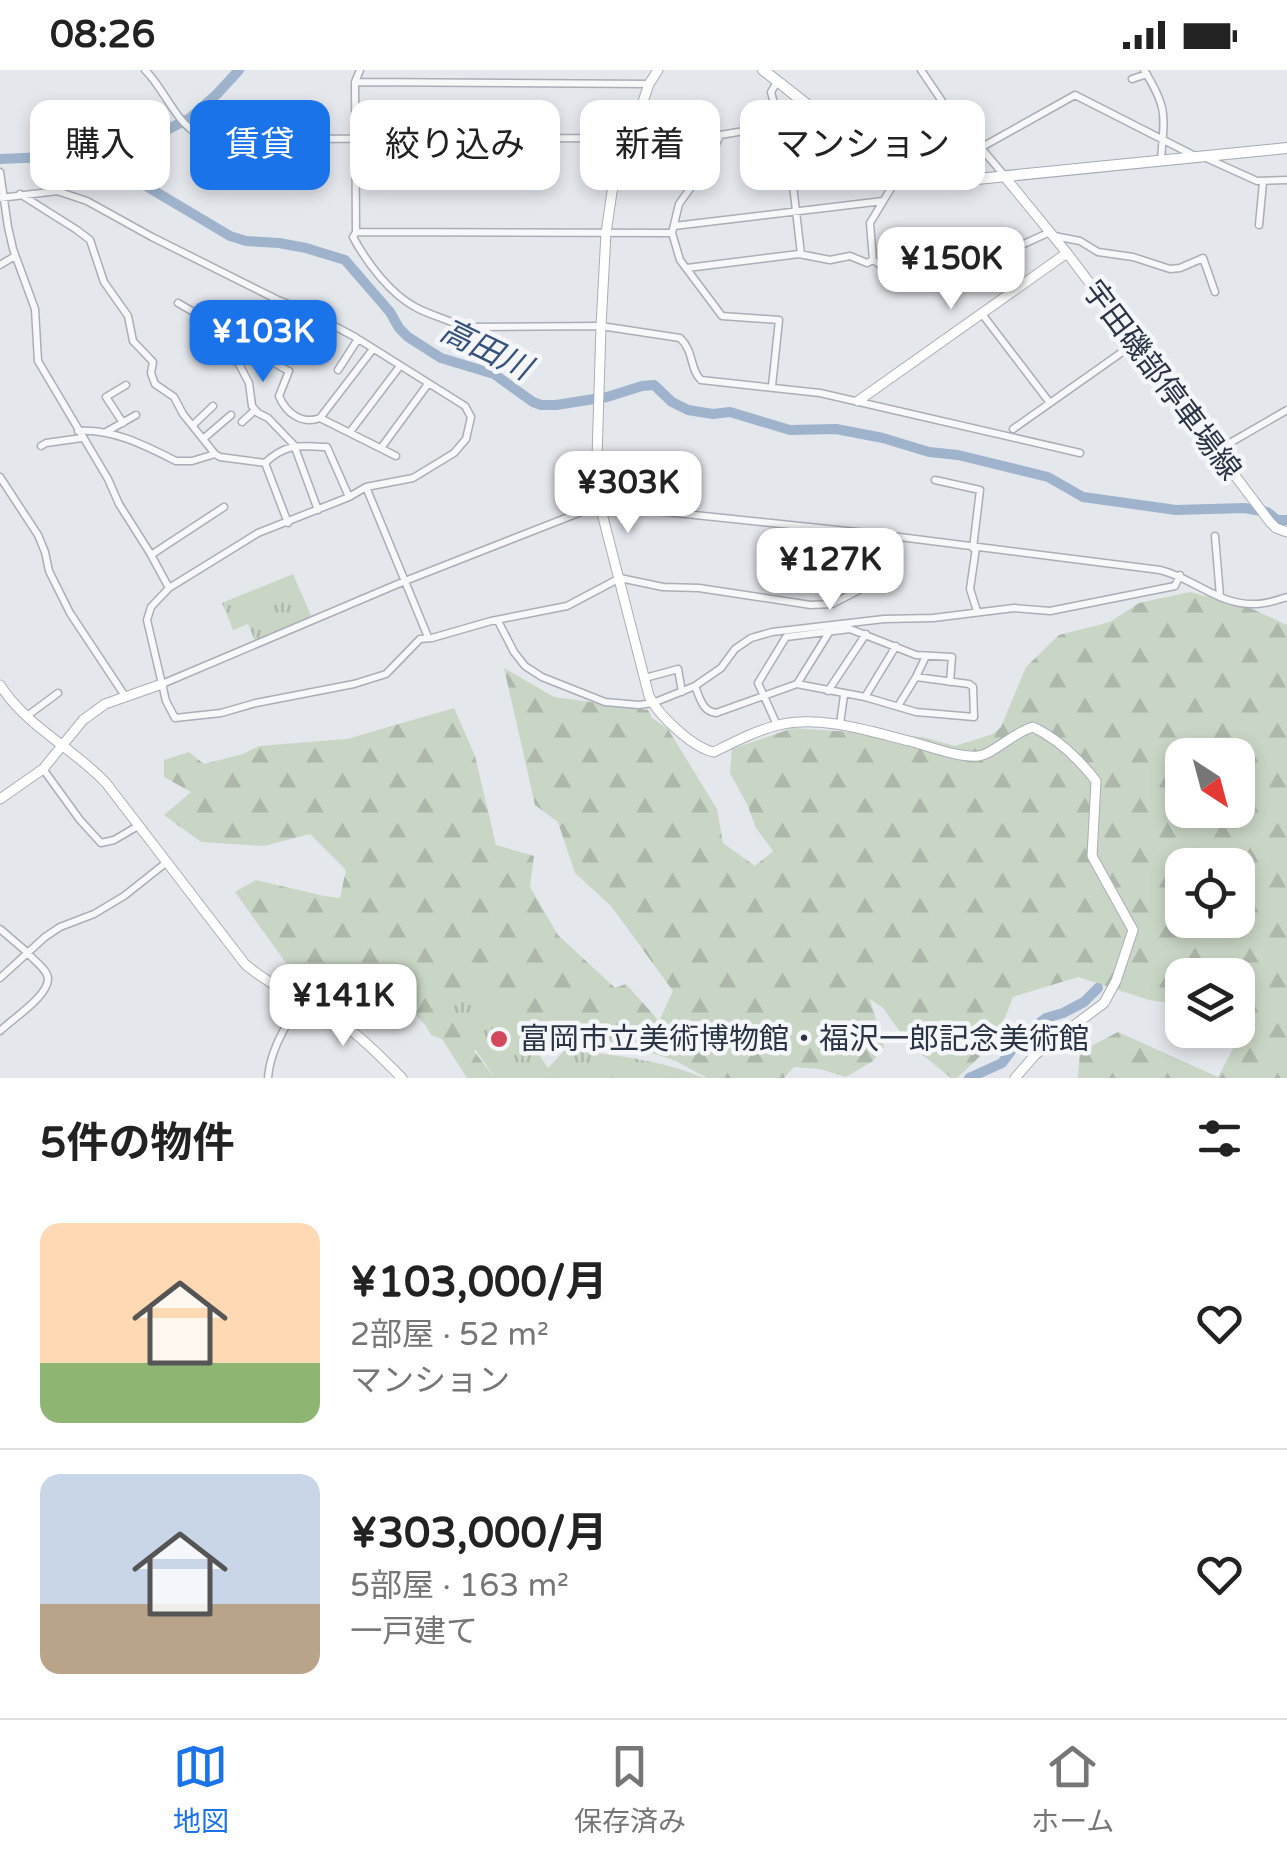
<!DOCTYPE html>
<html lang="ja">
<meta charset="utf-8">
<style>
body{margin:0;font-family:"Varela Round","Noto Sans JP",sans-serif;background:#f6f6f6;color:#222;height:100vh;display:flex;flex-direction:column;font-size:38px;white-space:nowrap}
*{box-sizing:border-box;margin:0}
p{font-size:32px;color:#767676}
.icon{flex:none;width:55px;height:55px;fill:none;stroke:currentColor;stroke-width:2;stroke-linecap:round;stroke-linejoin:round}
.map{position:relative;height:1008px;overflow:hidden}
.details{display:flex;flex-direction:column;background:#fff;flex:1}
.details>*{flex:none}
.top-card{position:absolute;left:30px;top:30px;width:1228px;height:90px;display:flex;gap:20px}
.needle{width:65px;rotate:144deg}
.fabs{position:absolute;left:1165px;top:668px;display:grid;gap:20px}
.fabs a{display:grid;place-items:center;width:90px;height:90px;border-radius:20px;background:#fff;box-shadow:0 5px 15px #0003;font-size:50px}
.price{position:absolute;translate:-50% -85px;padding:0 22px;border-radius:20px;background:#fff;color:#222;font-size:32px;line-height:65px;filter:drop-shadow(0 2px 5px #0008)}
.price::after{content:'';position:absolute;left:50%;top:60px;width:30px;height:22px;margin-left:-15px;background:inherit;clip-path:polygon(0 0,100% 0,50% 100%)}
.price.selected{background:#1a73e8;color:#fff}
ul{padding:0;list-style:none}
li{display:flex;align-items:center;gap:30px;height:250px;padding:0 40px}
li+li{border-top:2px solid #e0e0e0}
li span{display:grid;place-items:center;flex:none;width:280px;height:200px;border-radius:20px;color:#555}
li>.icon{margin-inline-start:auto}
span .icon{width:120px;height:120px;fill:#fffc;stroke-width:1}
li b{font-size:42px}
h2{display:flex;justify-content:space-between;align-items:center;height:120px;padding:0 40px;font-size:42px}
.tag{padding:0 35px;border-radius:20px;background:#fff;box-shadow:0 5px 15px #0003;font-size:35px;line-height:90px}
.tag.selected{background:#1a73e8;color:#fff}
.status{display:flex;justify-content:space-between;align-items:center;height:70px;padding:0 50px;background:#fff;direction:ltr}
.status svg{height:28px;fill:currentColor}
.dock{display:flex;justify-content:space-around;align-items:center;height:140px;border-top:2px solid #e0e0e0;background:#fff;font-size:28px;color:#767676}
.dock a{display:grid;justify-items:center;gap:5px}
.dock .selected{color:#1a73e8}
.map>svg:first-child{display:block}
.forest{fill:url(#forest-firs);fill-rule:evenodd}
.park{fill:url(#park-tufts)}
.lines{fill:none;stroke-linecap:round;stroke-linejoin:round}
.river{stroke:#9fb4cc;stroke-width:10}
.street-casing{stroke:#a9aeb7;stroke-width:9}
.secondary-casing{stroke:#a9aeb7;stroke-width:11}
.primary-casing{stroke:#a3abb8;stroke-width:12}
.street{stroke:#f7f8fa;stroke-width:6}
.secondary{stroke:#fff;stroke-width:9}
.primary{stroke:#fff;stroke-width:10}
.poi-dot{fill:#d1495b;stroke:#f4f6f9;stroke-width:4}
.labels{text-anchor:middle;stroke-width:9;stroke-linejoin:round;paint-order:stroke}
.street-label{font-size:30px;fill:#2b3445;stroke:#f4f6f9}
.poi-label{font-size:30px;fill:#2b3445;stroke:#f4f6f9;text-anchor:start}
.water-label{font-size:32px;font-style:italic;fill:#34527a;stroke:#f4f6f9}
</style>
<div class="status"><b>08:26</b><svg viewBox="0 0 49 12"><path d="M0 12V9h3v3zM5 12V6h3v6zM10 12V3h3v9zM15 12V0h3v12zM26 1h20v11H26zM47 4h2v5h-2z"/></svg></div>
<div class="map">
<svg width="1287" height="1008" viewBox="0 0 1287 1008">
<defs>
<pattern id="forest-firs" width="22" height="20" patternUnits="userSpaceOnUse" patternTransform="scale(2.5)"><rect width="22" height="20" fill="#c9d6c5"/><path d="M5 1l3.5 6h-7zM16 11l3.5 6h-7z" fill="#adb8ab"/></pattern>
<pattern id="park-tufts" width="24" height="20" patternUnits="userSpaceOnUse" patternTransform="scale(2.5)"><rect width="24" height="20" fill="#c9d6c5"/><path d="M3 7l-1-3M5 7V3M7 7l1-3M15 17l-1-3M17 17v-4M19 17l1-3" fill="none" stroke="#adb8ab"/></pattern>
</defs>
<rect width="100%" height="100%" fill="#e4e7ec"/>
<!-- forest -->
<path class="forest" d="M1190,522L1250,538L1287,555V1008H1078L1080,982L1118,962L1218,1007L1248,951L1238,947V905H1182V935L1149,930L1078,907L1013,927L995,972L957,1008H951L908,973L883,938L870,929L884,977L873,991L846,1007L820,999L794,997L784,1008H707L676,991L652,983L640,985L605,969L561,967L530,977L484,971L474,981L493,1006L502,1004L504,1008H467L442,969L431,965L426,956L373,898L315,907L288,896L235,822L256,810L324,826L340,828L346,800L310,764L264,776L201,772L164,745L191,722L164,707V690L189,682L204,694L243,684L259,676L347,669L454,638L475,686L496,775L534,786L530,817L558,865L615,918L626,914L659,951L673,921L611,836L575,803L558,752L535,735L504,598L554,627L648,640L652,648L668,659L717,739L723,773L755,796L773,781L756,758L748,736L730,703L732,679L793,658L923,667L955,676L993,664L1001,657L1026,597L1059,565L1110,552L1139,533ZM1182,685H1238V740H1182ZM1182,795H1238V850H1182Z"/>
<!-- park -->
<path class="park" d="M293,504L313,550L256,574L248,554L233,560L222,533Z
M478,919L499,926L548,998L565,980C611,984 661,990 704,1008H495L448,940Z"/>
<g class="lines">
<!-- river -->
<path class="river" d="M94,85L230,166L246,171L279,173L306,178L345,190L390,242L399,258L408,267L441,288L494,304L533,332L541,335H556L607,327L642,316L654,315L672,332L688,340L713,344L730,342L790,360L836,359L883,368L929,382L958,385L1048,407L1083,427L1176,440L1244,438L1267,442L1277,450H1287
M0,89L94,85L155,66L190,48L217,24L239,0
M969,1008L1002,993L1023,965L1046,948L1063,943L1084,932L1098,918"/>
<defs>
<path id="street" d="M145,0C167,21 177,61 210,69L630,68L720,65L824,48
M360,0L355,12L356,162L353,167C367,193 391,225 417,238C432,246 448,249 462,257L601,256L680,268C694,281 690,300 701,310L820,323L1080,383
M921,0L946,37L1004,105
M1144,0C1169,40 1164,46 1161,90
M1132,9L1147,4
M355,12L649,14
M777,12L771,22L780,56
M786,55L801,184
M720,65L707,95L679,134L672,163L680,190L722,246L779,250L772,316
M982,77L1075,25L1193,85
M1204,87L1257,111L1287,110
M0,102L8,157L13,179L35,239L38,291L108,409L119,434L150,483L169,518
M20,124L77,160L90,170L104,212L128,246L133,271L153,292L151,303L155,314L174,327L183,344L215,384
M0,128L57,121L87,131L152,167L278,230L306,241L355,267L465,336L471,347L466,369L454,383L413,408L366,417
M1259,155L1263,112
M674,156L883,131
M356,162L672,163
M1054,166L1080,171L1098,182L1133,187L1170,199L1180,198L1203,188L1215,222
M873,190L893,203L902,214L915,211L924,199L950,200L981,187H995L1050,162
M0,195L15,186
M687,198L799,184L830,190L850,186L867,193L873,190L870,153L936,44
M178,233L197,244L222,280L239,294L249,313L252,336L258,343L268,348L294,375L318,440
M294,235L266,277C268,290 278,296 289,301L279,326C286,343 302,355 320,348L396,386
M982,244L1050,333
M338,300L358,269
M320,348L373,279
M242,352L255,340
M123,353L106,327L126,315
M193,355L213,336
M1013,359L1135,273
M78,361C112,358 146,376 176,391H192L215,384L220,387L265,393C286,373 300,376 327,377L349,427
M106,362L136,345
M350,362L400,296
M203,369L231,345
M41,376L46,373L82,368
M381,378L428,314
M1216,381L1287,340
M265,393L288,453
M0,407L38,465L45,482L49,501L70,543L125,626
M935,410L980,420L973,478
M1215,466L1220,526
M976,478L970,519L977,541
M151,485L224,437
M498,551L514,582L525,596L542,607L605,632L639,635L653,633L695,616L721,598L735,579L751,568L772,562L884,549L933,548L1014,538L1050,541L1175,516L1180,505
M428,567L366,417L349,427L258,463L169,518L151,537L147,550L166,631L175,648L221,643L256,633L354,614L386,604L420,569L432,568L491,551L567,536L620,508L663,517L699,518L811,535L832,534L859,520L870,510L878,481L876,464
M916,607L926,586
M645,608L678,599L682,622
M162,614L405,511L599,435L876,464L1160,500C1194,508 1219,536 1256,534C1267,534 1277,530 1287,527
M797,614L830,561
M695,616C700,628 702,641 716,643L797,614L865,627L916,642L974,647L973,617L969,614L916,607L898,636
M828,621L866,564
M865,627L896,576
M27,646L58,623
M840,654L844,625
M777,655L758,613L786,567L850,559L916,585L952,587L950,612
M43,699L80,750L101,773L114,770L138,756
M0,859L28,883C33,890 47,899 48,908C49,926 12,949 0,961
M0,908L45,867L60,857L94,844L124,826L167,792
M268,1008C270,979 287,955 300,930"/>
<path id="secondary" d="M658,0L649,14L612,122L606,163L601,256L596,420L649,626C658,645 693,678 714,682C734,672 757,660 779,655C820,645 869,661 909,671C929,676 959,688 978,686C992,685 1014,662 1033,657C1058,669 1079,689 1096,711L1092,786L1133,860L1116,911L1104,933L1036,984L1015,1008
M1004,106L1067,183L1270,452L1276,458L1287,462
M858,331L1067,183
M0,615C26,656 73,678 106,713L245,894C273,918 307,931 338,951C362,967 382,988 402,1008
M0,729L43,699L83,650L105,634L162,614"/>
<path id="primary" d="M763,0C824,46 886,108 967,110L1287,78"/>
</defs>
<!-- street casing -->
<use href="#street" class="street-casing"/>
<!-- secondary casing -->
<use href="#secondary" class="secondary-casing"/>
<!-- primary casing -->
<use href="#primary" class="primary-casing"/>
<!-- street -->
<use href="#street" class="street"/>
<!-- secondary -->
<use href="#secondary" class="secondary"/>
<!-- primary -->
<use href="#primary" class="primary"/>
</g>
<!-- markers -->
<circle class="poi-dot" cx="499" cy="969" r="10"/>
<g class="labels">
<!-- street labels -->
<g class="street-label">
<text transform="translate(1162 310) rotate(53)" y="10">宇田磯部停車場線</text>
</g>
<!-- poi labels -->
<g class="poi-label">
<text x="519" y="979">富岡市立美術博物館・福沢一郎記念美術館</text>
</g>
<!-- water labels -->
<g class="water-label">
<text transform="translate(486 279) rotate(26)" y="11">高田川</text>
</g>
</g>
</svg>
<div class="fabs">
<a><svg class="needle" viewBox="-14 -14 28 28"><path d="M0-13l5 13h-10z" fill="#e53935"/><path d="M0 13l5-13h-10z" fill="#767676"/></svg></a>
<a><svg class="icon" aria-label="locate" viewBox="0 0 24 24"><circle cx="12" cy="12" r="6"/><path d="M12 2v4M12 18v4M2 12h4M18 12h4"/></svg></a>
<a><svg class="icon" aria-label="layers" viewBox="0 0 24 24"><path d="M12 4l9 5-9 5-9-5zM3 14l9 5 9-5"/></svg></a>
</div>
<b class="price" style="left:951px;top:242px">¥150K</b>
<b class="price selected" style="left:263px;top:315px">¥103K</b>
<b class="price" style="left:628px;top:466px">¥303K</b>
<b class="price" style="left:830px;top:543px">¥127K</b>
<b class="price" style="left:343px;top:979px">¥141K</b>
<div class="top-card">
<a class="tag">購入</a>
<a class="tag selected">賃貸</a>
<a class="tag">絞り込み</a>
<a class="tag">新着</a>
<a class="tag">マンション</a>
</div>
</div>
<section class="details">
<h2>5件の物件<svg class="icon" aria-label="filters" viewBox="0 0 24 24"><path d="M4 7h16M4 17h16"/><circle cx="9" cy="7" r="2"/><circle cx="15" cy="17" r="2"/></svg></h2>
<ul>
<li><span style="background:linear-gradient(#ffd9b3 70%,#8fb573 0)"><svg class="icon" aria-label="home" viewBox="0 0 24 24"><path d="M3 11l9-7 9 7M6 9v11h12V9"/></svg></span><div><b>¥103,000/月</b><p>2部屋 · 52 m²</p><p>マンション</p></div><svg class="icon" aria-label="heart" viewBox="0 0 24 24"><path d="M12 20l-8-8c-3-5 5-10 8-4 3-6 11-1 8 4z"/></svg></li>
<li><span style="background:linear-gradient(#c9d6e8 65%,#b9a48a 0)"><svg class="icon" aria-label="home" viewBox="0 0 24 24"><path d="M3 11l9-7 9 7M6 9v11h12V9"/></svg></span><div><b>¥303,000/月</b><p>5部屋 · 163 m²</p><p>一戸建て</p></div><svg class="icon" aria-label="heart" viewBox="0 0 24 24"><path d="M12 20l-8-8c-3-5 5-10 8-4 3-6 11-1 8 4z"/></svg></li>
</ul>
</section>
<nav class="dock">
<a class="selected"><svg class="icon" aria-label="map" viewBox="0 0 24 24"><path d="M3 6l6-2 6 2 6-2v14l-6 2-6-2-6 2zM9 4v14M15 6v14"/></svg>地図</a>
<a><svg class="icon" aria-label="saved" viewBox="0 0 24 24"><path d="M7 4h10v16l-5-4-5 4z"/></svg>保存済み</a>
<a><svg class="icon" aria-label="home" viewBox="0 0 24 24"><path d="M3 11l9-7 9 7M6 9v11h12V9"/></svg>ホーム</a>
</nav>
